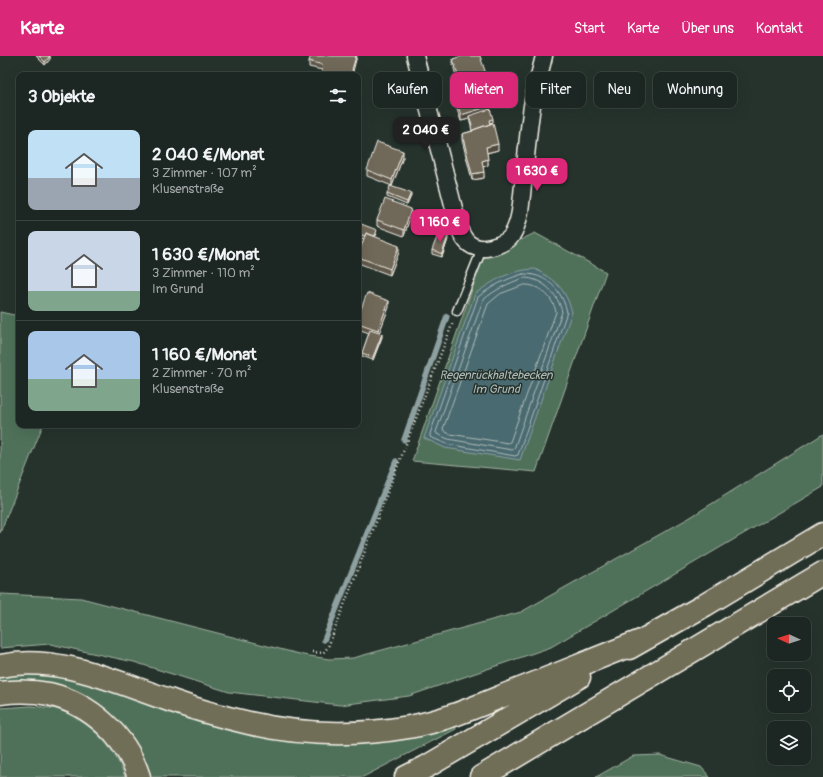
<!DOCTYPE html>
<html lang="de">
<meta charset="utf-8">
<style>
body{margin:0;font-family:Pangolin,sans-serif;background:#252e2a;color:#f1f3f6;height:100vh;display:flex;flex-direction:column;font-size:15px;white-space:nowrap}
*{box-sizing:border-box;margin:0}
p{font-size:13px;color:#a0a5a5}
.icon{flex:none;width:22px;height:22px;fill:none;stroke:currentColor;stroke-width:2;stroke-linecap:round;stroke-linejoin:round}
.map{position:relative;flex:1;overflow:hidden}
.drawer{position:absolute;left:16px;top:16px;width:345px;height:356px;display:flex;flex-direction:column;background:#1c2622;border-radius:8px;box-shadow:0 4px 16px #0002,0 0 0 1px #3a4340}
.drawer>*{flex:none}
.banner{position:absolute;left:373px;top:16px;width:380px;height:36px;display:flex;gap:8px}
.needle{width:26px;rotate:273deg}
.controls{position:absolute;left:767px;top:561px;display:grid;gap:8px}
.controls a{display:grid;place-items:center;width:44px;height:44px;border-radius:8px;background:#1c2622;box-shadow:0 4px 16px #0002,0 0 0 1px #3a4340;font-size:20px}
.price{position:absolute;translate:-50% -34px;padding:0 9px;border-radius:8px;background:#db2777;color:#fff;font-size:13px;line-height:26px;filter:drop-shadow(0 1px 2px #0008)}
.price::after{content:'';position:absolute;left:50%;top:24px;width:12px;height:9px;margin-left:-6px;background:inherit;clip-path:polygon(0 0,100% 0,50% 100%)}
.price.active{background:#222;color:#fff}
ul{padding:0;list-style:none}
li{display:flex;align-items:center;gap:12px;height:100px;padding:0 12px}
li+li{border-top:1px solid #3a4340}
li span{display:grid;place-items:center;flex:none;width:112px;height:80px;border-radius:8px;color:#555}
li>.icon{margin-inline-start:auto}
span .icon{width:48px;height:48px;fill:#fffc;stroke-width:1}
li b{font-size:17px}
h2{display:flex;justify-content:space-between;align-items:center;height:48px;padding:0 12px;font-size:17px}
.chip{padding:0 14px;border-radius:8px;background:#1c2622;box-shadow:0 4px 16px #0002,0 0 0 1px #3a4340;font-size:14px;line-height:36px}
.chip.active{background:#db2777;color:#fff}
header{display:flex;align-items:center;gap:24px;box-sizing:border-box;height:56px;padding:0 20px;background:#db2777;color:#fff}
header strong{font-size:19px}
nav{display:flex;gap:22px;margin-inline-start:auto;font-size:14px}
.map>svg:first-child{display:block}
.green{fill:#50715a;stroke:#a2b1a1}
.water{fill:#4a6a70;stroke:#8ea0a0}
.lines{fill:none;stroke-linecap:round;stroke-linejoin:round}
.shore{stroke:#b0bbb8;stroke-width:1}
.stream{stroke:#8ea0a0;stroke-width:5.5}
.lane-casing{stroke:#f4f1e8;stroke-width:11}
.street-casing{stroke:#f4f1e8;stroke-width:19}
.highway-casing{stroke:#f4f1e8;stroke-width:25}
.path{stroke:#f4f1e8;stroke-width:2.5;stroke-dasharray:1 3;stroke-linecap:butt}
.lane{stroke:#26332d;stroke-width:8}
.street{stroke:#26332d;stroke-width:16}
.highway{stroke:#716e59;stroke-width:22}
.wall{fill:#60594c;stroke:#f4f1e8}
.shaded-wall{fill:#4e483e;stroke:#f4f1e8}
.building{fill:#706758;stroke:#f4f1e8}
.labels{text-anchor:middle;stroke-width:3;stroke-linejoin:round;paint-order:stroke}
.water-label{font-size:12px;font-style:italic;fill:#b0bbb8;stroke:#26332d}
</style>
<header>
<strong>Karte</strong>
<nav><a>Start</a><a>Karte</a><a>Über uns</a><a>Kontakt</a></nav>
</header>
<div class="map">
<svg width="823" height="721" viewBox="0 0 823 721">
<rect width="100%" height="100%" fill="#26332d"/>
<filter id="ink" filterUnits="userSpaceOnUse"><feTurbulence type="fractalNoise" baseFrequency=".025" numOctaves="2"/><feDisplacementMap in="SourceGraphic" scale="8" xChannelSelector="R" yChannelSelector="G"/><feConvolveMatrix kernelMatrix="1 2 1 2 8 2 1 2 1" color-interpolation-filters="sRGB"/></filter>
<g filter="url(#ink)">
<!-- green -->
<path class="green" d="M535,177L606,216L536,416L412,405L483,202Z
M0,256L19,260V369H43L0,477Z
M823,378V431L551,591L409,640L340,649L229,636L134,606L50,588L0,592V538H2L81,542L303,599L329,603L353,602L521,556L689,462Z
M61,618L239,673L455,668L456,673L363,721H146L115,665L0,632V619Z
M31,650C39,651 48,651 56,653C87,663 115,690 125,721H0V652Z
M660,699L701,711L710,721H596L633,700Z"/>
<!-- water -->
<path class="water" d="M535,213C556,225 565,232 572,256L520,404L445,392L424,382L475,238C494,224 510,214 535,213Z"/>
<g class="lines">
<!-- shore -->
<path class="shore" d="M523,218C546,217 562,234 567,256L518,399L515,400L447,388L430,381V378L478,241C492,230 506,223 523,218Z
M524,222C543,222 558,238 562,256L514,393L512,394L448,383L437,378L436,376L483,244C495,234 508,227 524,222Z
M524,229C539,228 553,241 556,256L510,386L508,387L450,378L444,375L443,373L488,248L500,238Z"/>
<!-- stream -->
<path class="stream" d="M404,384L447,260
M324,584L396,405"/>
<defs>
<path id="lane" d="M457,255L482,193"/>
<path id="street" d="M415,0L459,172C463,182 468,191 480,192C489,193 507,188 512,179C521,164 521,146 523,129C526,103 528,76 532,50C535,34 540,17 544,0"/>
<path id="highway" d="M629,592L705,549L823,478
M0,610C59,598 117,627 172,645C197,654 223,661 249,667C301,679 357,680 409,671C444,665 478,650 510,637C554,620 597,602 641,585
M0,637C16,635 33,635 49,638C91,648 126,680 139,721
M406,721L426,711L579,621
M481,721L823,517"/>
</defs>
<!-- lane casing -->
<use href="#lane" class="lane-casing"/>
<!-- street casing -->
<use href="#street" class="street-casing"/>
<!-- highway casing -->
<use href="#highway" class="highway-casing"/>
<!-- path -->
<path class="path" d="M312,596L323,597L328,591L453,266"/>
<!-- lane -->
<use href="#lane" class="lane"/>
<!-- street -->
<use href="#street" class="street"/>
<!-- highway -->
<use href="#highway" class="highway"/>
</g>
<!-- wall -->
<path class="wall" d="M36,0H50V3L45,9Z
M453,3L487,27L489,41L484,42L486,47L490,53L493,66L490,67L498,94L487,97L488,109L483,111L484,122L472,124L462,84V78L472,75L471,69L469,63L461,65L452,39V33L459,30L453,9Z
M309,5L353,16L322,14L309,11Z
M403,101L392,130L367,120V114Z
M387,138L411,140L407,149L387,141Z
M411,159L404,180L377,170V164Z
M358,178H377L375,181L399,196L390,219L358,207V199L364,183L358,181Z
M448,183L442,201L432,198V194Z
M389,251L379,277L382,281L373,304L362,300V297L369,277L358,273V261Z"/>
<!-- shaded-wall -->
<path class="shaded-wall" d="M50,0V3L45,9V6Z
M356,0H357L352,19V14Z
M487,21V27L484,28V22Z
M489,35V41L482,43V37Z
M490,50V56L469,60V63L461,65V59Z
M493,63V66L489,67V64Z
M498,88V94L486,97V91Z
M403,95V101L392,130V124Z
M488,103V109L482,111V105Z
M484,116V122L472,124V118Z
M411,137V140L407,149V146Z
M411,153V159L404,180V174Z
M448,180V183L442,201V198Z
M399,190V196L390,219V213Z
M389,245V251L378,280V274Z
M382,278V281L373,304V301Z"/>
<!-- building -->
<path class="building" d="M39,0H50L45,6Z
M311,0H356L352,14L355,19H321L323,9L309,5Z
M462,0H480L487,21L484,22L489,35L482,37L486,47L489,46L490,50L461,59L452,33L461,29L453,3Z
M490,53L493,63L489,64L490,68L473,74L472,75L471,70L472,69L469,60Z
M493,67L498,88L486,91L488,103L482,105L484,116L472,118L462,78L473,75V74Z
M377,86L403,95L392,124L367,114Z
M390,130L411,137L407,146L387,138Z
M385,143L411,153L404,174L377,164Z
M361,168L377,174L375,180L366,177L365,180L358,178Z
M439,176L448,180L442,198L432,194Z
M366,177L399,190L390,213L358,201V199Z
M367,237L389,245L378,274L358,267V261Z
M370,274L382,278L373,301L362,297Z"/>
</g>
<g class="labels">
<!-- water labels -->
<g class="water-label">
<text x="496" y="323">Regenrückhaltebecken<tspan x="496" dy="14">Im Grund</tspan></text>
</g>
</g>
</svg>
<div class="controls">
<a><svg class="needle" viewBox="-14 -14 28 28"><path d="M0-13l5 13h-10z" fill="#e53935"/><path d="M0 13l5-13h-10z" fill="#a0a5a5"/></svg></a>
<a><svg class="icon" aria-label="locate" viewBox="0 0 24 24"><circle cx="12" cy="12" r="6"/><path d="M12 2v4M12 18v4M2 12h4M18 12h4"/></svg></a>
<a><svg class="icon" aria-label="layers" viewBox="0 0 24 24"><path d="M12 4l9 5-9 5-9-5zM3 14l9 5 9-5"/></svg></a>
</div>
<b class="price active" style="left:426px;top:95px">2 040 €</b>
<b class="price" style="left:537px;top:136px">1 630 €</b>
<b class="price" style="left:440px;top:187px">1 160 €</b>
<div class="banner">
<a class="chip">Kaufen</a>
<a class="chip active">Mieten</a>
<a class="chip">Filter</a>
<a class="chip">Neu</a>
<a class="chip">Wohnung</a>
</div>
<section class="drawer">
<h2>3 Objekte<svg class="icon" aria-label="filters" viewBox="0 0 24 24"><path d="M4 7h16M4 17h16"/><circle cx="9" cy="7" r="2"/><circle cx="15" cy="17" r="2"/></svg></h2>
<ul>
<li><span style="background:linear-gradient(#bfe0f5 60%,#9aa5b1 0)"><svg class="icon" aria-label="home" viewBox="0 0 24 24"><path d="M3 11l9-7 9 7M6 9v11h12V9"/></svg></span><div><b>2 040 €/Monat</b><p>3 Zimmer · 107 m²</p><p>Klusenstraße</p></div></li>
<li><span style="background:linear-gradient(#c9d6e8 75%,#7fa58c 0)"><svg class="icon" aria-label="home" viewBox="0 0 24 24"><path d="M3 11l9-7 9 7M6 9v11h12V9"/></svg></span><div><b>1 630 €/Monat</b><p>3 Zimmer · 110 m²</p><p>Im Grund</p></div></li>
<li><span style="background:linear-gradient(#a9c7e8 60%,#7fa58c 0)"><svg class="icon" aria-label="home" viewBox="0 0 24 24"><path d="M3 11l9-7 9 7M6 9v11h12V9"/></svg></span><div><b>1 160 €/Monat</b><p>2 Zimmer · 70 m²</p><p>Klusenstraße</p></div></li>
</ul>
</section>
</div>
